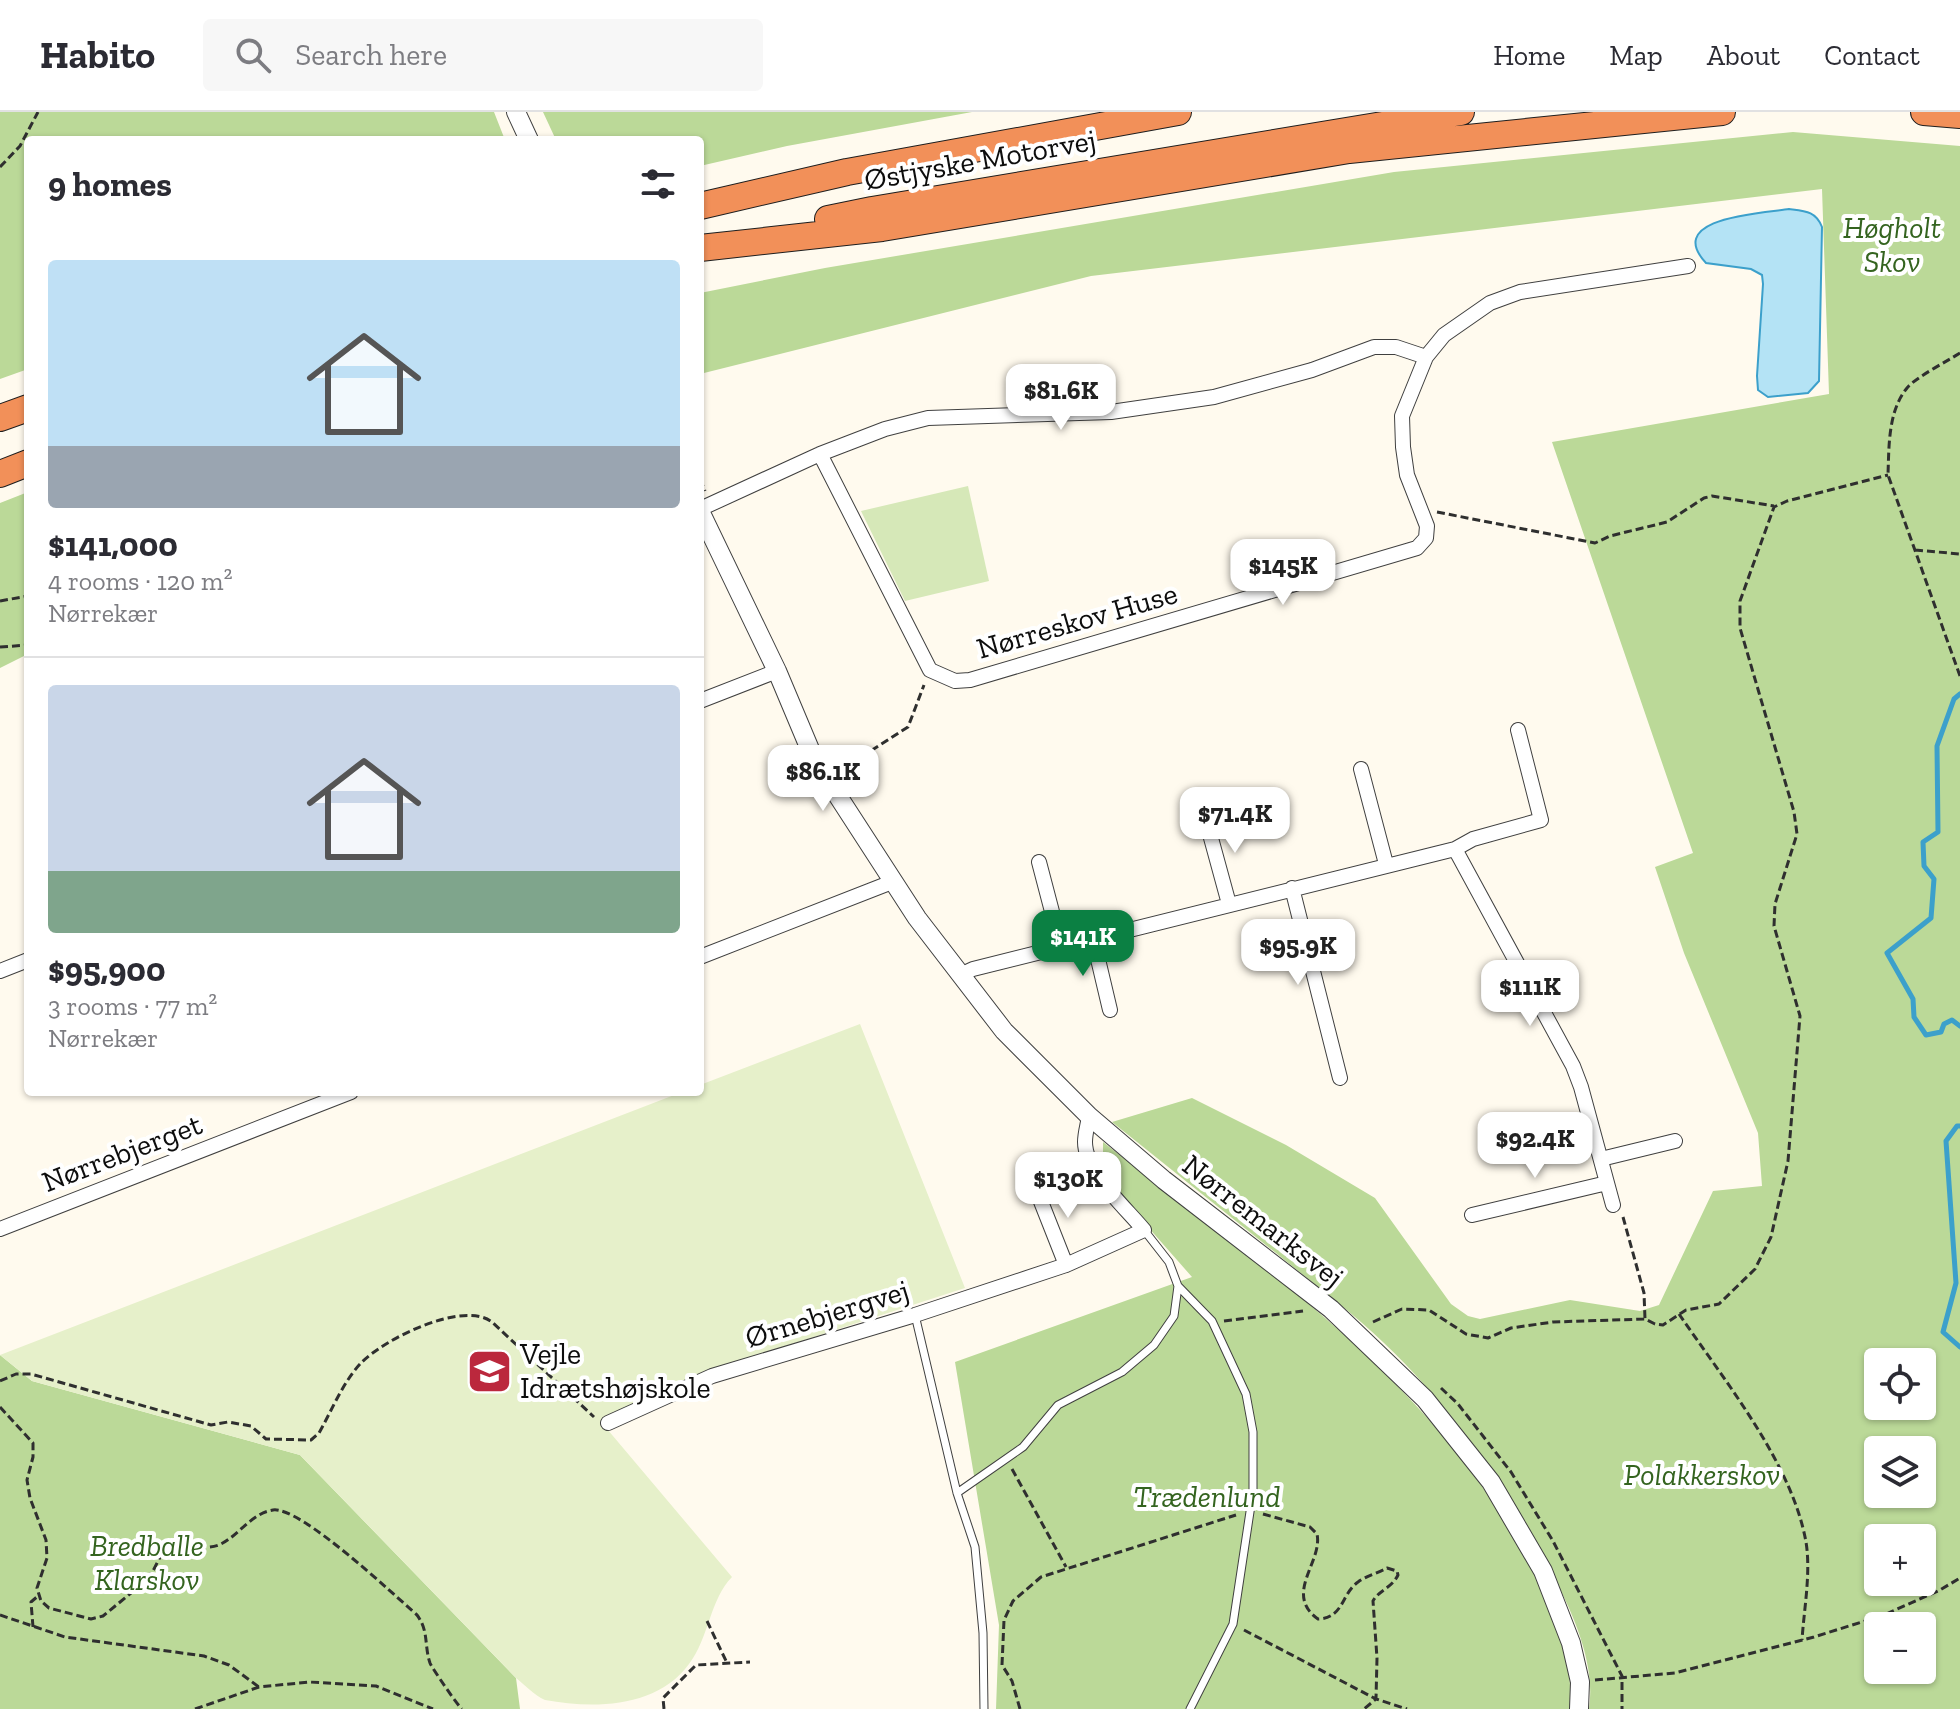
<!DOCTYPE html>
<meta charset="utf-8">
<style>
body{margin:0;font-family:"Zilla Slab",serif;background:#f7f7f7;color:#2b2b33;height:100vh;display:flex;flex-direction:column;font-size:30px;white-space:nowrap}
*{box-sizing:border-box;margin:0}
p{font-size:26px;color:#7c7c81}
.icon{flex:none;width:44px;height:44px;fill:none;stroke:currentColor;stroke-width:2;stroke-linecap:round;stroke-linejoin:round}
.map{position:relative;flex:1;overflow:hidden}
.side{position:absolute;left:24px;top:24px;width:680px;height:960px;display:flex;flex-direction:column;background:#fff;border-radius:8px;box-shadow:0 2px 6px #0004}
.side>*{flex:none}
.buttons{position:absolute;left:1864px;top:1236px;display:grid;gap:16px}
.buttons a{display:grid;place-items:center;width:72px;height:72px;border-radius:8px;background:#fff;box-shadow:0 2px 6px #0004;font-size:40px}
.price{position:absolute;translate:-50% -68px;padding:0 18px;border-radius:16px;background:#fff;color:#222;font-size:26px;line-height:52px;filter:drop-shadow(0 2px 4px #0008)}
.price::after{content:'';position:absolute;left:50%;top:48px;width:24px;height:18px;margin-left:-12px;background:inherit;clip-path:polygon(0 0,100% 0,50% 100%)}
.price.current{background:#0b8043;color:#fff}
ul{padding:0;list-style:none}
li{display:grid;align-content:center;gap:16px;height:424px;padding:0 24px}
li+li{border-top:2px solid #e1e1e2}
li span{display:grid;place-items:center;height:248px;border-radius:8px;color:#555}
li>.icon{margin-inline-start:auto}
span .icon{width:144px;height:144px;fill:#fffc;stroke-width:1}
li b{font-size:34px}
h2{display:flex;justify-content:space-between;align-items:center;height:96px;padding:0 24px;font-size:34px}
header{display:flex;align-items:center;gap:48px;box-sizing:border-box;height:112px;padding:0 40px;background:#fff;border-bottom:2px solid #e1e1e2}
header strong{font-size:38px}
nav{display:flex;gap:44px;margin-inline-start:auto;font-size:28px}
.search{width:560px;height:72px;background:#f7f7f7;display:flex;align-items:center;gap:20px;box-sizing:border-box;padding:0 28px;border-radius:8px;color:#7c7c81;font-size:30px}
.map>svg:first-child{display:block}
.green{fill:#d6e8b8}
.forest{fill:#bbd998;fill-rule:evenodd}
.pitch{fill:#e6f0ca}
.water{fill:#b4e3f5;stroke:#3ca0cb;stroke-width:2}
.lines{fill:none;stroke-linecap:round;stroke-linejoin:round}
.stream{stroke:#3ca0cb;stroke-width:5}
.service-casing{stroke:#404040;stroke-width:9}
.minor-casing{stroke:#404040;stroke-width:16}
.tertiary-casing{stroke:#404040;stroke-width:20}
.motorway-casing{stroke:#1e1e1e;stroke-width:28}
.path{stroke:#2f2f2f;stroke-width:3;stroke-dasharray:8 4;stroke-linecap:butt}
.service{stroke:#fff;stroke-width:7}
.minor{stroke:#fff;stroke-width:14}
.tertiary{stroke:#fff;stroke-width:18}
.motorway{stroke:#f29059;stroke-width:26}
.labels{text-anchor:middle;stroke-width:8;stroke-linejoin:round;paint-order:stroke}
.street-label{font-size:30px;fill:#0d0d0d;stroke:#fff}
.park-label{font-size:30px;font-style:italic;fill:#34641f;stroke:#fff}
.poi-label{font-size:30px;fill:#0d0d0d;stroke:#fff;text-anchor:start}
</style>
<header>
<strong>Habito</strong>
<div class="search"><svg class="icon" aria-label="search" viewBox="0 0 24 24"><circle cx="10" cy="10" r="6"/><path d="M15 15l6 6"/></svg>Search here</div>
<nav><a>Home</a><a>Map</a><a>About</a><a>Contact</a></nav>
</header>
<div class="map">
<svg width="1960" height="1597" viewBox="0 0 1960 1597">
<rect width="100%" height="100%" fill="#fffaee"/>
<!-- green -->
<path class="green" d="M968,374L989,469L905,489L861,399Z"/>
<!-- forest -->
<path class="forest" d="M0,0H494L505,28H28V257L0,267Z
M543,0H972L787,34L700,54V28H556Z
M1793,20L1960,34V1597H1589C1596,1550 1572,1500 1551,1459C1508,1376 1452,1296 1384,1231C1352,1200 1316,1174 1282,1146C1225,1100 1168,1055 1112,1010L1192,986L1286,1033L1375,1086L1451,1192L1468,1204L1480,1207L1570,1188L1640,1199L1659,1193L1713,1079L1762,1074L1758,1021L1684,841L1655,755L1693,741L1552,330L1829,282L1822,77L1091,164L700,262V181L825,156L1394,60ZM1878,1250H1922V1294H1878ZM1878,1338H1922V1382H1878ZM1878,1426H1922V1470H1878ZM1878,1514H1922V1558H1878Z
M28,380V542L0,556V391Z
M1103,1030C1265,1158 1441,1273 1536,1464C1556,1505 1574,1551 1570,1597H996L999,1513L955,1250L1192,1165L1103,1064Z
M0,1243L32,1269L300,1343L516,1566L520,1597H0Z"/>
<!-- pitch -->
<path class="pitch" d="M860,912L965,1176L709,1259L602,1311L732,1465C710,1487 709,1526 689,1552C657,1596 594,1597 545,1588C534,1583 525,1573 516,1566L300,1343L32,1269L0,1243L682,980H700V973Z"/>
<!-- water -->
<path class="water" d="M1789,97C1805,99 1816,99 1822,115L1819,269L1808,281L1768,285L1758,278L1757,264L1763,172L1762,163L1751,157L1706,151C1663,105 1764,101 1789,97Z"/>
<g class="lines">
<!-- stream -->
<path class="stream" d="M1960,582L1954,587L1937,634L1938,720L1923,730L1924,754L1934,767L1931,806L1887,841L1913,887L1914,905L1926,923L1941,920L1944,912L1952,908L1960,914
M1960,1014H1957L1946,1029L1956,1171L1943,1220L1960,1235"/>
<defs>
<path id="service" d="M1178,1174L1212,1209L1246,1282L1253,1320V1380L1233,1512L1190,1597
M915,1203L957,1381L975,1435L983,1521L984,1597
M957,1381L1023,1335L1058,1293L1122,1260L1154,1233L1174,1204L1178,1174L1169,1150L1144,1118"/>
<path id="minor" d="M820,342L930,558L955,569L970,568L1417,436L1426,426L1427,414L1407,363L1403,335L1402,304L1426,245L1444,223L1490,191L1520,180L1688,154
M700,397L820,342L885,317L928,306L1111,300L1214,285L1312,258L1374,235H1396L1426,245
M700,589L777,559
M1361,657L1386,752
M1205,704L1229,792
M1455,737L1573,954L1581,975L1613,1093
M1039,750L1061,834
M1292,776L1340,966
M1093,826L1110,898
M700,845L892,770
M0,859L28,848
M960,863L973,857L1455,737L1473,727L1541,708L1518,618
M1601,1047L1675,1029
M1036,1077L1066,1153
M1472,1103L1607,1071
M0,1117L351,980
M608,1311L712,1264L915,1203L1066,1153L1144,1118C1125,1095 1085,1060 1085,1030C1085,1021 1088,1012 1089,1004"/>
<path id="tertiary" d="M516,0L529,28
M700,399L777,559L814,647L917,806L1004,919L1089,1004L1164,1068L1331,1197L1425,1287L1491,1370L1543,1459L1571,1531L1580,1570L1579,1597"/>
<path id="motorway" d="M1924,0L1960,3
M700,94L847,60L1178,0
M828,107L872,98L1461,0
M700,136L882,116L1349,38L1722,0
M0,306L28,296
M0,362L28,351"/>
</defs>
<!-- service casing -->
<use href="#service" class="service-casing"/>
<!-- minor casing -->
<use href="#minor" class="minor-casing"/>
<!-- tertiary casing -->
<use href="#tertiary" class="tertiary-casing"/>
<!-- motorway casing -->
<use href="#motorway" class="motorway-casing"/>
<!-- path -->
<path class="path" d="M0,55L20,34L38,0
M1960,241C1946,250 1916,265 1907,276C1888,299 1889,334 1888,363L1960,564
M700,367L705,379
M1437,400L1595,431L1610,424L1667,410L1704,386L1712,384L1774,394
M1915,438L1960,442
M0,489L28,484
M0,535L28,533
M841,658L908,615L924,573
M1623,1105L1644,1181L1645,1207
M1679,1202C1724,1268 1792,1351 1806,1430C1811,1461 1804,1497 1802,1528
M1224,1209L1303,1199
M1373,1210L1402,1197L1429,1198L1466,1222L1488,1226L1511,1216L1553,1210L1645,1207L1655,1212L1663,1213L1686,1198L1719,1192L1755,1157L1771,1125L1788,1049L1800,904L1774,814L1775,792L1797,722L1794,700L1740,516V489L1774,395L1787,389L1888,363
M0,1269L16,1262H31L211,1313L228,1310L251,1314L266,1327L311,1328L319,1321C332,1298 343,1270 361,1251C384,1227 463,1188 492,1210L594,1305
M1441,1276L1458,1292L1511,1360L1553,1429L1622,1564V1597
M0,1295L33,1331V1345L27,1368L30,1386L46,1428L47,1446L37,1476L41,1489L49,1496L91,1507L103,1504L136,1477L153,1459L166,1433C184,1431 204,1440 221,1432C239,1423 252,1401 273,1398C300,1394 393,1482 417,1503C429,1519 424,1533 430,1551C432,1556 458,1594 462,1597
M1012,1357L1066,1455
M1263,1402L1310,1415L1317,1422C1323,1450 1283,1482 1318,1507C1344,1506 1341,1482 1358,1470C1366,1464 1378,1461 1387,1456L1397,1459L1398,1463C1392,1476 1379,1478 1373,1489L1377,1546L1376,1587L1364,1597
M0,1503L65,1525L204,1544L229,1553L259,1575
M707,1509L727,1551
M33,1515L31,1490L38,1484
M1244,1518L1376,1587L1407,1597
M1595,1568L1675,1561L1814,1525L1884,1503L1940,1478L1960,1466
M195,1597L259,1575L309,1570L376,1574L433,1597
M664,1597L663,1586L696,1553L750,1550
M1020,1597L1012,1569L1002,1553L1004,1508L1013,1489L1041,1465L1236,1403"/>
<!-- service -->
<use href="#service" class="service"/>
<!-- minor -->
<use href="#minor" class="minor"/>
<!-- tertiary -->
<use href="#tertiary" class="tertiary"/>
<!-- motorway -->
<use href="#motorway" class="motorway"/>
</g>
<!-- icons -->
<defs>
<symbol id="university-square" viewBox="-11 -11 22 22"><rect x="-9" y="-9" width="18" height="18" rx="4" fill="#bb283d" stroke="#fff"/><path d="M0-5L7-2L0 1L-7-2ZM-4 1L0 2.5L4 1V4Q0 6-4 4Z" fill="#fff"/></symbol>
</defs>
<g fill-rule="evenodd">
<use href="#university-square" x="464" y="1234" width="51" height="51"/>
</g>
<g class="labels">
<!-- street labels -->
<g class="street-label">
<text transform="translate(980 48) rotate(-10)" y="10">Østjyske Motorvej</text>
<text transform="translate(1077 509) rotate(-16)" y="10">Nørreskov Huse</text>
<text transform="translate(122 1041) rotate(-21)" y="10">Nørrebjerget</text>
<text transform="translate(1263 1109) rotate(38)" y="10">Nørremarksvej</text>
<text transform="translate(827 1202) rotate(-17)" y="10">Ørnebjergvej</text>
</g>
<!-- park labels -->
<g class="park-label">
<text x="1892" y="126">Høgholt<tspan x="1892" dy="34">Skov</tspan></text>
<text x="1702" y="1373">Polakkerskov</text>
<text x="1207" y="1395">Trædenlund</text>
<text x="147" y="1444">Bredballe<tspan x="147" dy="34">Klarskov</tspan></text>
</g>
<!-- poi labels -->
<g class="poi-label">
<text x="520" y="1252">Vejle<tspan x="520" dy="34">Idrætshøjskole</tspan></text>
</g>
</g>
</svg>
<div class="buttons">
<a><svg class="icon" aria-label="locate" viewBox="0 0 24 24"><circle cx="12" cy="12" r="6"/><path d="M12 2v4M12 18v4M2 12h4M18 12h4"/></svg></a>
<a><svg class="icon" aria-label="layers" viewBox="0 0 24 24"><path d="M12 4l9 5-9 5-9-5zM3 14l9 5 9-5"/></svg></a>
<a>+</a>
<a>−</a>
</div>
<b class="price" style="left:1061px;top:320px">$81.6K</b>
<b class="price" style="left:1283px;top:495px">$145K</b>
<b class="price" style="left:823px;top:701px">$86.1K</b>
<b class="price" style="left:1235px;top:743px">$71.4K</b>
<b class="price current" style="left:1083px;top:866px">$141K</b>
<b class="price" style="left:1298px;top:875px">$95.9K</b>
<b class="price" style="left:1530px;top:916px">$111K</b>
<b class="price" style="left:1535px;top:1068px">$92.4K</b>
<b class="price" style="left:1068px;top:1108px">$130K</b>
<section class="side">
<h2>9 homes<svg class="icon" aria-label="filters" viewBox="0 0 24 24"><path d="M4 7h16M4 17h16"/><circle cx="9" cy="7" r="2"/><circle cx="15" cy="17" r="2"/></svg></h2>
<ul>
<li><span style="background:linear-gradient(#bfe0f5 75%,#9aa5b1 0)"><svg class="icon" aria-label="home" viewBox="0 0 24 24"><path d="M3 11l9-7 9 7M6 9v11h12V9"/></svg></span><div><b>$141,000</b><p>4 rooms · 120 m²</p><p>Nørrekær</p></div></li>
<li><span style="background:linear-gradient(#c9d6e8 75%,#7fa58c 0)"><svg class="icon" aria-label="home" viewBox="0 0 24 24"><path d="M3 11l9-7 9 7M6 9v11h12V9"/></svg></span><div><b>$95,900</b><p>3 rooms · 77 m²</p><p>Nørrekær</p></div></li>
</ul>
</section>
</div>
